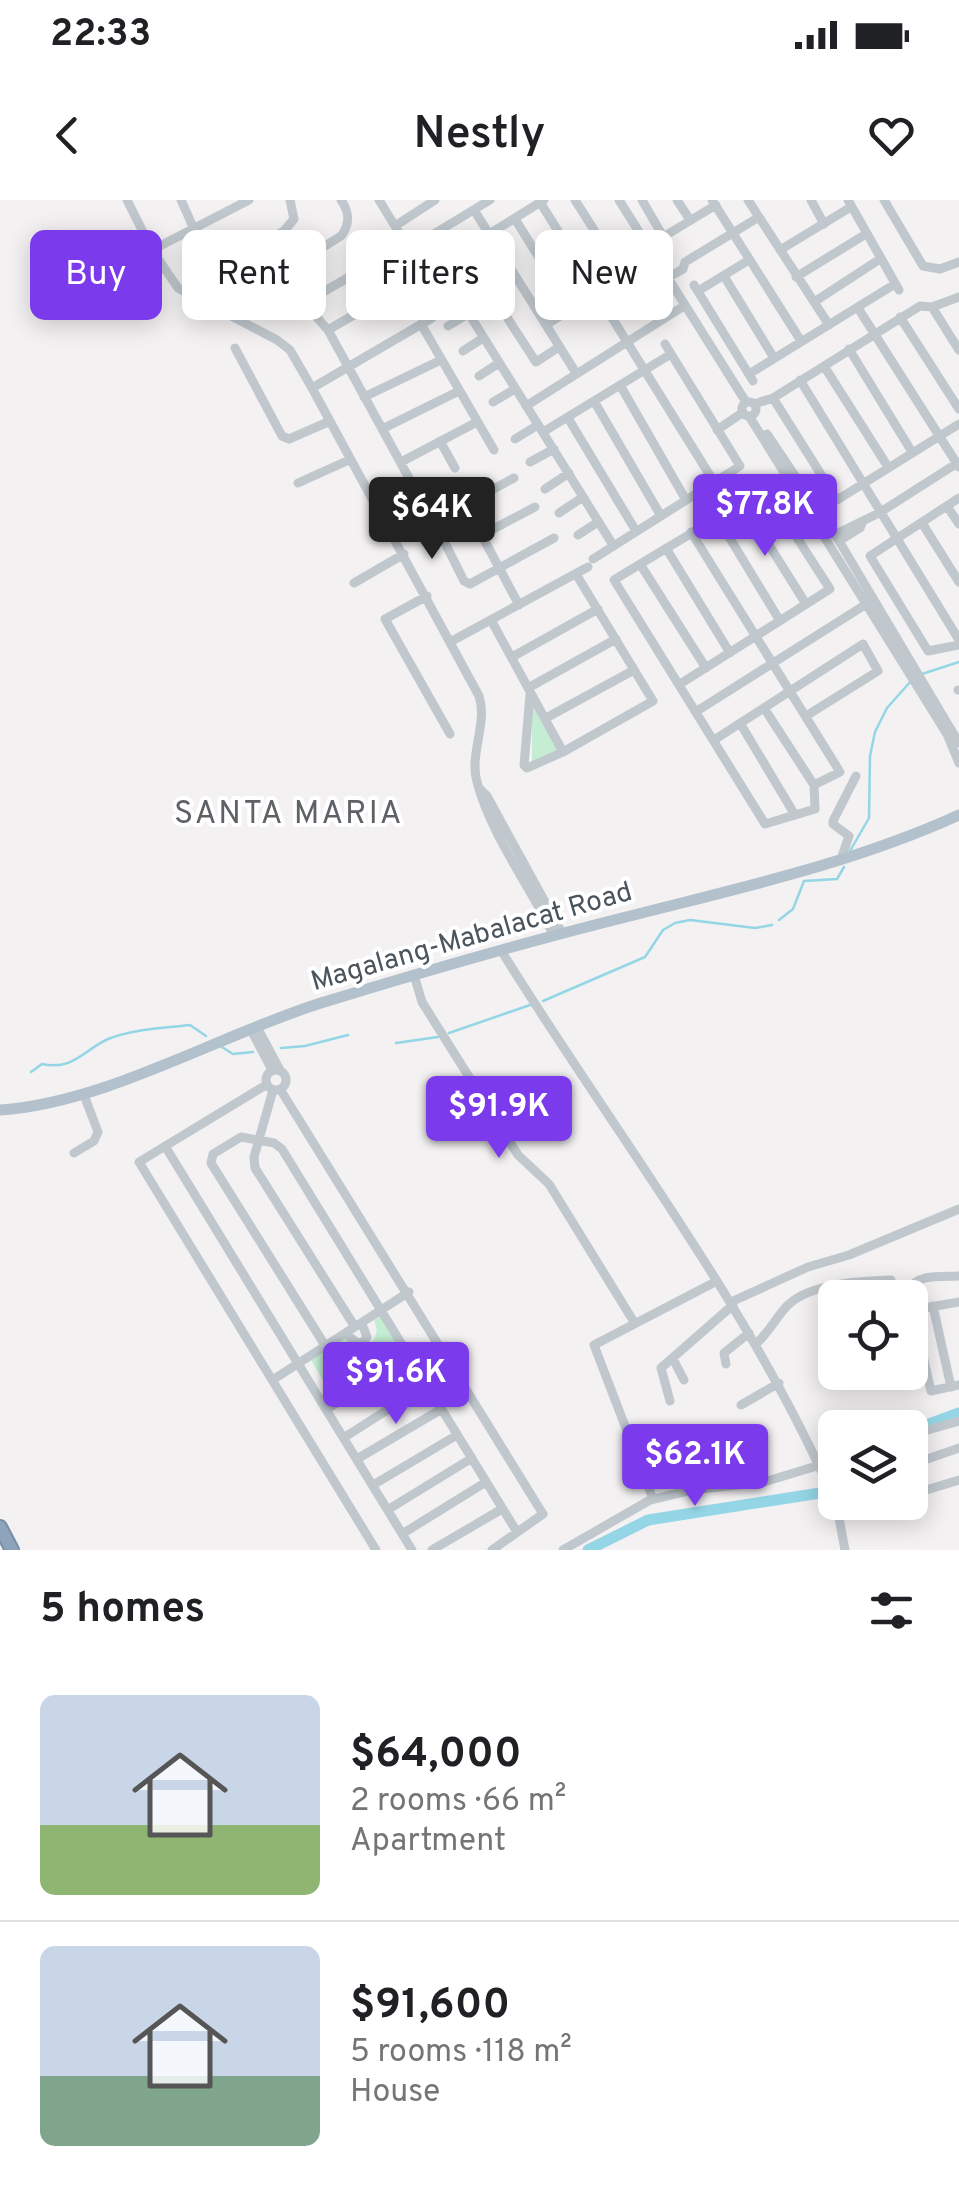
<!DOCTYPE html>
<meta charset="utf-8">
<style>
body{margin:0;font-family:Overpass,sans-serif;background:#f6f6f6;color:#202124;height:100vh;display:flex;flex-direction:column;font-size:38px;white-space:nowrap}
*{box-sizing:border-box;margin:0}
p{font-size:32px;color:#757577}
.icon{flex:none;width:55px;height:55px;fill:none;stroke:currentColor;stroke-width:2;stroke-linecap:round;stroke-linejoin:round}
.map{position:relative;height:1350px;overflow:hidden}
.sheet{display:flex;flex-direction:column;background:#fff;flex:1}
.sheet>*{flex:none}
.top-card{position:absolute;left:30px;top:30px;width:900px;height:90px;display:flex;gap:20px}
.fabs{position:absolute;left:818px;top:1080px;display:grid;gap:20px}
.fabs a{display:grid;place-items:center;width:110px;height:110px;border-radius:15px;background:#fff;box-shadow:0 5px 25px #0003;font-size:50px}
.price{position:absolute;translate:-50% -85px;padding:0 22px;border-radius:10px;background:#7c3aed;color:#fff;font-size:32px;line-height:65px;filter:drop-shadow(0 2px 5px #0008)}
.price::after{content:'';position:absolute;left:50%;top:60px;width:30px;height:22px;margin-left:-15px;background:inherit;clip-path:polygon(0 0,100% 0,50% 100%)}
.price.selected{background:#222;color:#fff}
ul{padding:0;list-style:none}
li{display:flex;align-items:center;gap:30px;height:250px;padding:0 40px}
li+li{border-top:2px solid #e0e0e0}
li span{display:grid;place-items:center;flex:none;width:280px;height:200px;border-radius:15px;color:#555}
li>.icon{margin-inline-start:auto}
span .icon{width:120px;height:120px;fill:#fffc;stroke-width:1}
li b{font-size:42px}
h2{display:flex;justify-content:space-between;align-items:center;height:120px;padding:0 40px;font-size:42px}
.tag{padding:0 35px;border-radius:15px;background:#fff;box-shadow:0 5px 25px #0003;font-size:35px;line-height:90px}
.tag.selected{background:#7c3aed;color:#fff}
.status{display:flex;justify-content:space-between;align-items:center;height:70px;padding:0 50px;background:#fff;direction:ltr}
.status svg{height:28px;fill:currentColor}
header{display:flex;justify-content:space-between;align-items:center;height:130px;padding:0 40px;background:#fff;font-size:45px;font-weight:600}
.map>svg:first-child{display:block}
.green{fill:#c4edd3}
.lines{fill:none;stroke-linecap:round;stroke-linejoin:round}
.stream{stroke:#94d6e6;stroke-width:2.5}
.river{stroke:#94d6e6;stroke-width:11}
.highway-casing{stroke:#788fa7;stroke-width:16}
.minor{stroke:#c0c8ce;stroke-width:9}
.major{stroke:#b3c1cd;stroke-width:11}
.highway{stroke:#8da4bb;stroke-width:12}
.labels{text-anchor:middle;stroke-width:8;stroke-linejoin:round;paint-order:stroke}
.street-label{font-size:28px;fill:#4a545d;stroke:#fff}
.quarter-label{font-size:32px;letter-spacing:2.5px;fill:#5e6165;stroke:#fff}
</style>
<div class="status"><b>22:33</b><svg viewBox="0 0 49 12"><path d="M0 12V9h3v3zM5 12V6h3v6zM10 12V3h3v9zM15 12V0h3v12zM26 1h20v11H26zM47 4h2v5h-2z"/></svg></div>
<header><svg class="icon" aria-label="back" viewBox="0 0 24 24"><path d="M15 5l-7 7 7 7"/></svg>Nestly<svg class="icon" aria-label="heart" viewBox="0 0 24 24"><path d="M12 20l-8-8c-3-5 5-10 8-4 3-6 11-1 8 4z"/></svg></header>
<div class="map">
<svg width="959" height="1350" viewBox="0 0 959 1350">
<rect width="100%" height="100%" fill="#f3f1f1"/>
<!-- green -->
<path class="green" d="M532,503L559,551L532,563Z
M386,1113L404,1156L335,1201L311,1160L349,1136L362,1143L373,1141L377,1131L374,1120Z"/>
<g class="lines">
<!-- stream -->
<path class="stream" d="M922,474L959,462
M850,651L869,618L870,556L875,532L887,508L911,481
M779,720L793,709L804,681L837,679L844,667
M543,801L645,757L663,730L675,723L690,720L755,728L772,725
M449,833L530,805
M396,843L438,837
M222,847L233,854L253,852
M281,848L305,846L348,835
M31,872L42,864C73,871 84,850 108,839C132,829 164,828 190,825L206,836"/>
<!-- river -->
<path class="river" d="M910,1231L959,1213
M588,1350L648,1320L820,1293L835,1283"/>
<defs>
<path id="highway" d="M0,1327L12,1350"/>
</defs>
<!-- highway casing -->
<use href="#highway" class="highway-casing"/>
<!-- minor -->
<path class="minor" d="M127,0L152,50L178,88L277,140L290,150L312,188L479,496C488,523 469,554 477,582C491,635 529,685 554,736
M181,0L194,29
M341,0C350,13 350,24 341,36L264,84L304,103L370,65H380L395,88L393,92L328,130L415,289
M379,0L409,49
M544,0L441,64V69L613,345
M575,0L643,107
M619,0L746,202
M642,0L668,45
M677,0L690,20
M712,0L801,141
M748,0L829,125
M811,0L824,24
M848,0L899,90
M884,0L923,66L940,69L959,62
M540,2L714,282
M474,10L546,125
M515,19L571,109
M395,26L435,0
M663,37L716,5
M152,50L249,0
M463,50L536,162L559,147
M780,50L851,7
M241,52L256,79L264,84
M404,52L490,0
M211,69L284,31L294,19L290,0
M724,76L774,158
M417,77L441,64
M796,77L866,34
M667,78L683,69L685,62L759,17
M694,85L753,181
M698,91L749,60
M432,102L454,90
M814,102L880,59
M304,103L328,130
M932,107L959,97
M858,108L959,267
M609,115L637,99
M900,117L959,209
M421,124L494,250
M448,126L468,114
M235,148L282,236L289,239L328,222
M849,149L912,252
M463,151L483,138
M824,166L888,267
M576,173L546,125L596,93
M749,174L895,84
M479,176L499,163
M800,180L959,440
M620,185L686,300
M312,188L432,118
M364,197L441,160
M773,198L837,300L959,224
M594,201L661,316
M742 209a7 7 0 1 1 14 0a7 7 0 1 1-14 0Z
M493,202L515,189
M754,204L773,198L920,106L932,107L959,150
M526,206L684,106
M749,216L947,534L959,563
M568,218L636,331
M382,229L457,192
M717,230L742,213
M543,232L671,154
M767,234L839,341L959,543
M515,239L538,225
M440,241L455,268
M401,262L477,222
M530,262L554,249
M514,278L434,321L464,381L470,384L554,338
M298,283L349,260
M545,289L569,273
M959,298L870,356L928,451L959,445
M742,302L806,404
M465,304L519,405
M947,306L959,324
M559,313L583,297
M717,317L780,421
M922,323L959,382
M691,332L840,572L814,585L815,609L765,624L614,380C671,345 729,312 785,275
M482,335L535,307
M578,335L598,322
M834,335L879,313L959,262
M839,341L860,328L862,323
M666,348L730,453
M593,359L740,266L665,144
M640,364L706,468
M354,383L404,354
M427,396L385,419L450,534
M491,420L563,552
M450,442L588,367
M512,457L598,409
M680,484L830,389L765,288
M528,488L616,439
M958,490H959
M530,495L524,565L527,568L563,552L653,501L576,374
M764,508L814,585
M697,511L868,403
M546,518L634,470
M740,523L795,615
M714,540L863,444L878,471L806,516
M481,590L487,596L562,733
M841,659L849,636L833,624V621L856,576
M502,752C615,934 749,1104 835,1301
M414,775L422,802L518,955L549,984L634,1122
M257,827L280,870
M251,830L272,870
M266 880a10 10 0 1 1 20 0a10 10 0 1 1-20 0Z
M266,885L139,962L376,1350
M280,889L543,1314L492,1350
M273,890L254,957L255,968L355,1127
M165,946L412,1350
M74,953L94,941L98,932L84,895
M959,1076C941,1077 919,1073 908,1090L931,1191L959,1185
M731,1102L808,1067L849,1055L959,1009
M933,1106L951,1187
M913,1110L959,1102
M347,1134L357,1143L363,1142L367,1137L362,1124
M757,1143C769,1132 777,1116 788,1105C811,1083 862,1081 891,1080
M326,1147L211,963L213,954L241,937L274,943L282,949L517,1332
M673,1159L684,1180
M726,1164L724,1153L749,1133
M274,1179L409,1092
M670,1201L661,1168L733,1105
M741,1205L779,1183
M327,1209L409,1160
M910,1235L959,1221
M345,1237L426,1185
M357,1259L440,1210
M910,1265L959,1248
M373,1285L457,1235
M910,1295L959,1280
M653,1299L594,1145L717,1081
M836,1302L845,1350
M389,1309L472,1258
M839,1316L885,1302
M402,1334L486,1282
M432,1350L502,1309
M563,1350L650,1300L692,1290L764,1282L820,1265"/>
<!-- major -->
<path class="major" d="M0,910C106,903 219,835 321,803C425,771 529,741 634,715C744,687 856,662 959,615"/>
<!-- highway -->
<use href="#highway" class="highway"/>
</g>
<g class="labels">
<!-- street labels -->
<g class="street-label">
<text transform="translate(471 735) rotate(-16)" y="10">Magalang-Mabalacat Road</text>
</g>
<!-- quarter labels -->
<g class="quarter-label">
<text x="289" y="623">SANTA MARIA</text>
</g>
</g>
</svg>
<div class="fabs">
<a><svg class="icon" aria-label="locate" viewBox="0 0 24 24"><circle cx="12" cy="12" r="6"/><path d="M12 2v4M12 18v4M2 12h4M18 12h4"/></svg></a>
<a><svg class="icon" aria-label="layers" viewBox="0 0 24 24"><path d="M12 4l9 5-9 5-9-5zM3 14l9 5 9-5"/></svg></a>
</div>
<b class="price" style="left:765px;top:359px">$77.8K</b>
<b class="price selected" style="left:432px;top:362px">$64K</b>
<b class="price" style="left:499px;top:961px">$91.9K</b>
<b class="price" style="left:396px;top:1227px">$91.6K</b>
<b class="price" style="left:695px;top:1309px">$62.1K</b>
<div class="top-card">
<a class="tag selected">Buy</a>
<a class="tag">Rent</a>
<a class="tag">Filters</a>
<a class="tag">New</a>
</div>
</div>
<section class="sheet">
<h2>5 homes<svg class="icon" aria-label="filters" viewBox="0 0 24 24"><path d="M4 7h16M4 17h16"/><circle cx="9" cy="7" r="2"/><circle cx="15" cy="17" r="2"/></svg></h2>
<ul>
<li><span style="background:linear-gradient(#c9d6e8 65%,#8fb573 0)"><svg class="icon" aria-label="home" viewBox="0 0 24 24"><path d="M3 11l9-7 9 7M6 9v11h12V9"/></svg></span><div><b>$64,000</b><p>2 rooms · 66 m²</p><p>Apartment</p></div></li>
<li><span style="background:linear-gradient(#c9d6e8 65%,#7fa58c 0)"><svg class="icon" aria-label="home" viewBox="0 0 24 24"><path d="M3 11l9-7 9 7M6 9v11h12V9"/></svg></span><div><b>$91,600</b><p>5 rooms · 118 m²</p><p>House</p></div></li>
</ul>
</section>
